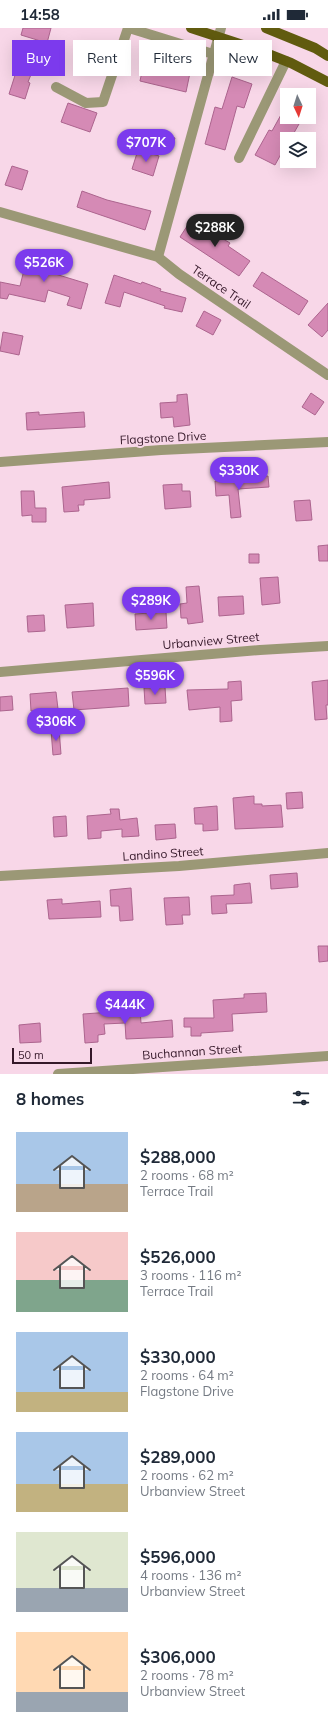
<!DOCTYPE html>
<meta charset="utf-8">
<style>
body{margin:0;font-family:Mulish,sans-serif;background:#f6f6f7;color:#1f2937;height:100vh;display:flex;flex-direction:column;font-size:15px;white-space:nowrap}
*{box-sizing:border-box;margin:0}
p{font-size:13px;color:#747a83}
.icon{flex:none;width:22px;height:22px;fill:none;stroke:currentColor;stroke-width:2;stroke-linecap:round;stroke-linejoin:round}
.map{position:relative;height:1046px;overflow:hidden}
.side{display:flex;flex-direction:column;background:#fff;flex:1}
.side>*{flex:none}
.top-card{position:absolute;left:12px;top:12px;width:304px;height:36px;display:flex;gap:8px}
.needle{width:26px;rotate:176deg}
.buttons{position:absolute;left:280px;top:60px;display:grid;gap:8px}
.buttons a{display:grid;place-items:center;width:36px;height:36px;border-radius:0px;background:#fff;box-shadow:0 4px 16px #0002;font-size:20px}
.scale{position:absolute;left:12px;bottom:10px;width:80px;box-sizing:border-box;padding-left:4px;border:2px solid #351829;border-top:0;font-size:11px;line-height:14px;white-space:nowrap;color:#351829;-webkit-text-stroke:3px #f8d7e8;paint-order:stroke}
.price{position:absolute;translate:-50% -34px;padding:0 9px;border-radius:14px;background:#7c3aed;color:#fff;font-size:13px;line-height:26px;filter:drop-shadow(0 1px 2px #0008)}
.price::after{content:'';position:absolute;left:50%;top:24px;width:12px;height:9px;margin-left:-6px;background:inherit;clip-path:polygon(0 0,100% 0,50% 100%)}
.price.selected{background:#222;color:#fff}
ul{padding:0;list-style:none}
li{display:flex;align-items:center;gap:12px;height:100px;padding:0 16px}
li span{display:grid;place-items:center;flex:none;width:112px;height:80px;border-radius:0px;color:#555}
li>.icon{margin-inline-start:auto}
span .icon{width:48px;height:48px;fill:#fffc;stroke-width:1}
li b{font-size:17px}
h2{display:flex;justify-content:space-between;align-items:center;height:48px;padding:0 16px;font-size:17px}
.tag{padding:0 14px;border-radius:0px;background:#fff;box-shadow:0 4px 16px #0002;font-size:14px;line-height:36px}
.tag.selected{background:#7c3aed;color:#fff}
.status{display:flex;justify-content:space-between;align-items:center;height:28px;padding:0 20px;background:#fff;direction:ltr}
.status svg{height:11px;fill:currentColor}
.map>svg:first-child{display:block}
.building{fill:#d58ab5;stroke:#ac648e}
.lines{fill:none;stroke-linecap:round;stroke-linejoin:round}
.minor{stroke:#9b9876;stroke-width:10}
.major{stroke:#615b0f;stroke-width:10}
.labels{text-anchor:middle;stroke-width:4;stroke-linejoin:round;paint-order:stroke}
.street-label{font-size:12px;fill:#351829;stroke:#f8d7e8}
</style>
<div class="status"><b>14:58</b><svg viewBox="0 0 49 12"><path d="M0 12V9h3v3zM5 12V6h3v6zM10 12V3h3v9zM15 12V0h3v12zM26 1h20v11H26zM47 4h2v5h-2z"/></svg></div>
<div class="map">
<svg width="328" height="1046" viewBox="0 0 328 1046">
<rect width="100%" height="100%" fill="#f8d7e8"/>
<!-- building -->
<path class="building" d="M23,0H51L47,15L21,7Z
M19,28L36,34L28,54L30,55L25,71L9,66L18,38L15,37Z
M145,29L191,40L186,64L140,53Z
M232,49L252,56L244,80L237,78L225,122L205,116L215,79L222,81Z
M68,75L97,85L90,104L61,94Z
M287,76V89H303L291,110L287,111V115L275,137L255,127L269,102L272,103Z
M163,106L175,110L171,121L159,118Z
M138,122L159,128L153,148L132,141Z
M12,138L28,143L22,162L5,157Z
M82,163L107,172L151,183L145,202L77,179Z
M191,192L230,215L228,218L250,233L239,248L180,209Z
M29,222L50,227L48,236L54,237L52,245L88,256L81,281L67,277L70,269L48,262L45,274L9,266L7,271L0,270V254L20,258Z
M262,244L308,273L299,287L253,258Z
M114,247L141,256L142,254L161,261L160,263L186,270L182,284L164,280L165,278L124,264L120,279L105,275Z
M328,275V302L322,309L308,297Z
M204,283L221,292L213,307L196,298Z
M3,304L23,308L19,327L0,323Z
M311,365L324,374L315,387L302,379Z
M187,366L190,397L174,399L173,389L161,390L160,375L177,374V367Z
M39,384V387L84,384L85,399L27,402L26,385Z
M268,448L269,459L238,461L241,489L231,490L229,467L216,468L215,453L252,451V449Z
M109,454L110,470L84,472V477H78L79,483L64,484L62,459Z
M182,456V463H190L191,479L165,481L163,457Z
M21,463H34L35,480H46V494H32V487L22,488Z
M310,472L312,492L296,493L294,473Z
M328,517V533H319L318,518Z
M249,526H259V535H249Z
M278,549L280,575L262,577L260,550Z
M199,558L203,594L188,596L187,590H181L180,576L187,575L186,559Z
M243,568L244,586L219,588L218,569Z
M93,575L94,598L67,600L65,577Z
M166,584L167,600L136,602L135,586Z
M44,587L45,603L28,604L27,588Z
M328,652V677H326L327,691L315,692L312,654Z
M241,653L242,672L231,673L232,693L220,694V679L189,682L187,662L228,661V654Z
M165,659L166,675L145,676L144,660Z
M128,660L129,678L74,682L72,664Z
M56,664L58,681L48,682L49,691H41L40,683H31L30,666Z
M12,668L13,682L0,683V669Z
M59,701L61,726L53,727L51,702Z
M302,764L303,780L287,781L286,765Z
M254,768V776H262V778L281,777L283,799L235,801L233,770Z
M217,778L218,802L203,803V796H195L194,780Z
M110,781H119L120,792L137,790L139,808L122,809V801L101,803V810L88,811L87,788L111,786Z
M66,788L67,808L54,809L53,789Z
M175,796L176,810L156,812L155,797Z
M297,845L298,859L271,861L270,847Z
M250,855L252,875L226,876L227,885L212,886L211,868L234,867V857Z
M131,860L133,892L120,893L119,878H111L110,862Z
M189,869L190,887H182L183,896L166,897L164,870Z
M62,871V876L100,873L101,889L49,891L47,872Z
M318,918H328V933L319,934Z
M266,965L267,984L232,986L233,1003L201,1005V1008H191V999H184V990H214L213,972L244,970V966Z
M140,980L141,995L172,992L173,1009L126,1011L125,995L104,996L105,1006L98,1007V1014L85,1015L83,986L111,984V981Z
M40,995L41,1014L20,1015L19,997Z"/>
<g class="lines">
<!-- minor -->
<path class="minor" d="M129,0L213,26
M56,59L86,75L103,74L128,0
M239,130L286,33
M0,184L158,229L179,246L328,347
M158,229L221,0
M0,434L161,422L328,414
M0,644L260,622L328,618
M0,848L179,838L328,825
M58,1046L328,1028"/>
<!-- major -->
<path class="major" d="M191,0L258,22L291,35L328,54
M266,0L315,20L328,28"/>
</g>
<g class="labels">
<!-- street labels -->
<g class="street-label">
<text transform="translate(221 259) rotate(34)" y="4">Terrace Trail</text>
<text transform="translate(163 410) rotate(-3)" y="4">Flagstone Drive</text>
<text transform="translate(211 613) rotate(-5)" y="4">Urbanview Street</text>
<text transform="translate(163 826) rotate(-4)" y="4">Landino Street</text>
<text transform="translate(192 1024) rotate(-4)" y="4">Buchannan Street</text>
</g>
</g>
</svg>
<div class="buttons">
<a><svg class="needle" viewBox="-14 -14 28 28"><path d="M0-13l5 13h-10z" fill="#e53935"/><path d="M0 13l5-13h-10z" fill="#747a83"/></svg></a>
<a><svg class="icon" aria-label="layers" viewBox="0 0 24 24"><path d="M12 4l9 5-9 5-9-5zM3 14l9 5 9-5"/></svg></a>
</div>
<div class="scale">50 m</div>
<b class="price" style="left:146px;top:135px">$707K</b>
<b class="price selected" style="left:215px;top:220px">$288K</b>
<b class="price" style="left:44px;top:255px">$526K</b>
<b class="price" style="left:239px;top:463px">$330K</b>
<b class="price" style="left:151px;top:593px">$289K</b>
<b class="price" style="left:155px;top:668px">$596K</b>
<b class="price" style="left:56px;top:714px">$306K</b>
<b class="price" style="left:125px;top:997px">$444K</b>
<div class="top-card">
<a class="tag selected">Buy</a>
<a class="tag">Rent</a>
<a class="tag">Filters</a>
<a class="tag">New</a>
</div>
</div>
<section class="side">
<h2>8 homes<svg class="icon" aria-label="filters" viewBox="0 0 24 24"><path d="M4 7h16M4 17h16"/><circle cx="9" cy="7" r="2"/><circle cx="15" cy="17" r="2"/></svg></h2>
<ul>
<li><span style="background:linear-gradient(#a9c7e8 65%,#b9a48a 0)"><svg class="icon" aria-label="home" viewBox="0 0 24 24"><path d="M3 11l9-7 9 7M6 9v11h12V9"/></svg></span><div><b>$288,000</b><p>2 rooms · 68 m²</p><p>Terrace Trail</p></div></li>
<li><span style="background:linear-gradient(#f6c9c9 60%,#7fa58c 0)"><svg class="icon" aria-label="home" viewBox="0 0 24 24"><path d="M3 11l9-7 9 7M6 9v11h12V9"/></svg></span><div><b>$526,000</b><p>3 rooms · 116 m²</p><p>Terrace Trail</p></div></li>
<li><span style="background:linear-gradient(#a9c7e8 75%,#c2b280 0)"><svg class="icon" aria-label="home" viewBox="0 0 24 24"><path d="M3 11l9-7 9 7M6 9v11h12V9"/></svg></span><div><b>$330,000</b><p>2 rooms · 64 m²</p><p>Flagstone Drive</p></div></li>
<li><span style="background:linear-gradient(#a9c7e8 65%,#c2b280 0)"><svg class="icon" aria-label="home" viewBox="0 0 24 24"><path d="M3 11l9-7 9 7M6 9v11h12V9"/></svg></span><div><b>$289,000</b><p>2 rooms · 62 m²</p><p>Urbanview Street</p></div></li>
<li><span style="background:linear-gradient(#dfe7d0 70%,#9aa5b1 0)"><svg class="icon" aria-label="home" viewBox="0 0 24 24"><path d="M3 11l9-7 9 7M6 9v11h12V9"/></svg></span><div><b>$596,000</b><p>4 rooms · 136 m²</p><p>Urbanview Street</p></div></li>
<li><span style="background:linear-gradient(#ffd9b3 75%,#9aa5b1 0)"><svg class="icon" aria-label="home" viewBox="0 0 24 24"><path d="M3 11l9-7 9 7M6 9v11h12V9"/></svg></span><div><b>$306,000</b><p>2 rooms · 78 m²</p><p>Urbanview Street</p></div></li>
</ul>
</section>
